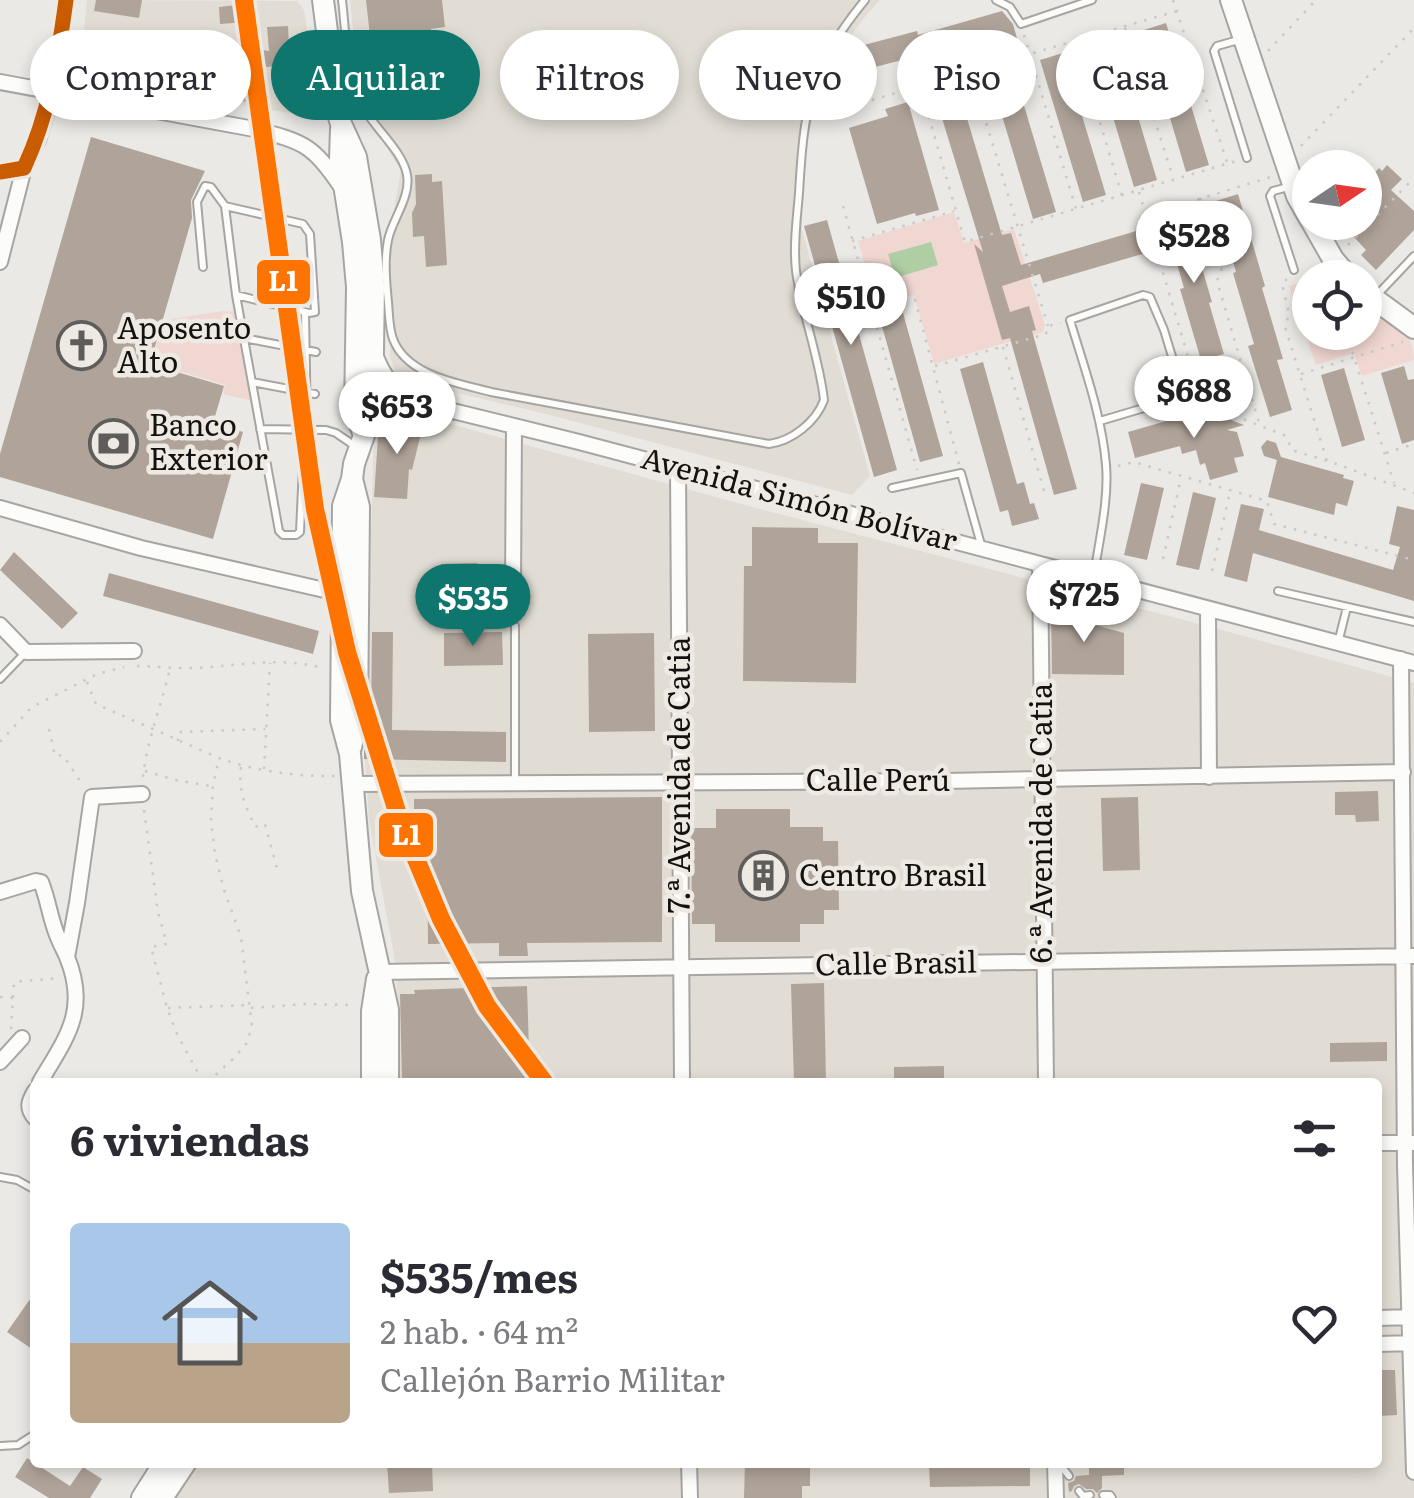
<!DOCTYPE html>
<html lang="es">
<meta charset="utf-8">
<style>
body{margin:0;font-family:Literata,serif;background:#f2f2f3;color:#2b2b33;height:100vh;display:flex;flex-direction:column;font-size:38px;white-space:nowrap}
*{box-sizing:border-box;margin:0}
p{font-size:32px;color:#7c7c81}
.icon{flex:none;width:55px;height:55px;fill:none;stroke:currentColor;stroke-width:2;stroke-linecap:round;stroke-linejoin:round}
.map{position:relative;flex:1;overflow:hidden}
.panel{position:absolute;left:30px;top:1078px;width:1352px;height:390px;display:flex;flex-direction:column;background:#fff;border-radius:10px;box-shadow:0 5px 15px #0003}
.panel>*{flex:none}
.guide{position:absolute;left:30px;top:30px;width:1355px;height:90px;display:flex;gap:20px}
.needle{width:65px;rotate:77deg}
.controls{position:absolute;left:1292px;top:150px;display:grid;gap:20px}
.controls a{display:grid;place-items:center;width:90px;height:90px;border-radius:50%;background:#fff;box-shadow:0 5px 15px #0003;font-size:50px}
.price{position:absolute;translate:-50% -85px;padding:0 22px;border-radius:35px;background:#fff;color:#222;font-size:32px;line-height:65px;filter:drop-shadow(0 2px 5px #0008)}
.price::after{content:'';position:absolute;left:50%;top:60px;width:30px;height:22px;margin-left:-15px;background:inherit;clip-path:polygon(0 0,100% 0,50% 100%)}
.price.active{background:#0f766e;color:#fff}
ul{padding:0;list-style:none}
li{display:flex;align-items:center;gap:30px;height:250px;padding:0 40px}
li span{display:grid;place-items:center;flex:none;width:280px;height:200px;border-radius:10px;color:#555}
li>.icon{margin-inline-start:auto}
span .icon{width:120px;height:120px;fill:#fffc;stroke-width:1}
li b{font-size:42px}
h2{display:flex;justify-content:space-between;align-items:center;height:120px;padding:0 40px;font-size:42px}
.chip{padding:0 35px;border-radius:45px;background:#fff;box-shadow:0 5px 15px #0003;font-size:35px;line-height:90px}
.chip.active{background:#0f766e;color:#fff}
.map>svg:first-child{display:block}
.built{fill:#e1ddd4}
.green{fill:#f1d7d2}
.water{fill:#afcea4}
.building{fill:#b0a49a}
.lines{fill:none;stroke-linecap:round;stroke-linejoin:round}
.lane-casing{stroke:#a7a5a3;stroke-width:10}
.street-casing{stroke:#a7a5a3;stroke-width:18}
.secondary-casing{stroke:#a7a5a3;stroke-width:24}
.path{stroke:#cac9c8;stroke-width:2.5;stroke-dasharray:2.5 8;stroke-linecap:butt}
.lane{stroke:#fcfcfb;stroke-width:6}
.street{stroke:#fcfcfb;stroke-width:14}
.secondary{stroke:#fcfcfb;stroke-width:20}
.bus-1-casing{stroke:#eeeae3;stroke-width:22}
.bus-1{stroke:#c95b00;stroke-width:15}
.metro-1-casing{stroke:#eeeae3;stroke-width:25}
.metro-1{stroke:#ff7400;stroke-width:18}
.labels{text-anchor:middle;stroke-width:9;stroke-linejoin:round;paint-order:stroke}
.poi-label{font-size:30px;fill:#141210;stroke:#eeeae3;text-anchor:start}
.street-label{font-size:30px;fill:#141210;stroke:#eeeae3}
.line-badge{stroke:#eeeae3;stroke-width:4}
.badge-label{font-size:28px;text-anchor:middle;font-weight:bold;fill:#fff}
</style>
<div class="map">
<svg width="1414" height="1498" viewBox="0 0 1414 1498">
<rect width="100%" height="100%" fill="#ebe9e6"/>
<!-- built -->
<path class="built" d="M87,0L297,1L304,10L320,118L83,79L80,69Z
M350,0H880L863,19L831,64L820,86L808,138L801,206L802,230L870,476L852,495L546,414L415,383L397,375L390,357L391,316L388,244L401,170L368,119L360,96Z
M400,410L749,506L1211,627L1414,683V1498H172L198,1462H1378V1082H399L398,1005L394,955L369,820L365,757L374,428L384,417Z"/>
<!-- green -->
<path class="green" d="M954,212L964,243L1014,229L1045,325L1043,332L934,364L914,295L877,305L858,241Z
M1310,280V332H1365V301C1388,319 1414,329 1414,360L1362,376L1354,353L1316,365L1289,286Z
M223,311L239,312L257,402L223,394L225,385L152,363L163,320Z"/>
<!-- water -->
<path class="water" d="M931,242L938,265L895,278L888,254Z"/>
<!-- building -->
<path class="building" d="M96,0H142L139,18L94,11Z
M366,0H442L445,27L431,29L438,94L377,100Z
M246,4L248,22L220,24L219,7Z
M1002,11L1013,24L1018,42L1006,45L1004,36L903,64L902,60L852,73L845,50L917,31L918,35Z
M1166,23L1209,165L1186,172L1144,30Z
M288,26L290,65L253,68L248,102L139,86L147,33L177,37L172,71L201,75L206,41L269,51L267,27Z
M1114,37L1157,180L1134,187L1091,44Z
M1063,53L1106,195L1083,202L1040,60Z
M1013,69L1056,212L1033,219L990,76Z
M957,85L1002,235L1011,233L1021,265L1143,229L1149,252L1043,283L1040,274L1002,286L1010,312L1029,306L1036,330L1032,331L1077,489L1054,495L1010,338L1002,340L974,244L983,252L934,92Z
M908,102L939,210L916,216L915,213L877,224L849,128L888,116L885,109Z
M91,137L205,171L191,200L192,218L150,364L224,386L213,423L243,432L213,539L0,477V454Z
M1387,165L1402,179L1391,190L1414,211V230L1376,270L1361,255L1366,250L1340,222H1365V183L1379,168L1382,171Z
M432,174V182L442,181L447,265L426,267L424,236L413,237L412,213L416,204L415,175Z
M1238,194L1265,286L1262,288L1283,359L1277,360L1292,410L1270,417L1248,346L1254,344L1233,273L1236,272L1216,201Z
M1185,210L1212,302L1209,303L1224,354L1201,360L1180,289L1184,288L1163,216Z
M827,220L897,470L874,477L804,226Z
M903,313L943,456L920,462L880,319Z
M983,362L1017,484L1024,482L1030,504L1034,503L1039,519L1012,526L1008,510L1000,512L960,369Z
M1404,366L1408,380L1414,379V440L1402,444L1381,373Z
M1344,368L1365,440L1342,447L1321,375Z
M1205,410L1244,425L1227,430L1237,432L1244,456L1234,458L1238,472L1210,480L1205,463L1200,465L1196,450L1182,454L1180,446L1135,458L1128,432Z
M404,415L424,421L412,470L409,469L407,499L374,497L378,437L381,428L391,431L396,416Z
M1267,440L1276,443L1281,457L1344,475L1343,478L1354,481L1347,506L1336,503L1334,515L1268,497L1277,460L1264,456L1261,447Z
M1141,483L1164,488L1147,560L1124,555Z
M1193,492L1216,498L1199,570L1176,565Z
M1241,504L1264,509L1259,530L1393,570L1400,547L1389,544L1397,506L1414,510V601L1253,553L1247,582L1224,576Z
M752,527L818,528V543H858L856,683L743,681L744,566H752Z
M14,552L78,613L62,629L0,570Z
M477,563L478,597L442,598L441,564Z
M109,573L319,631L313,654L103,596Z
M1051,607L1091,608V624L1124,633V675L1052,674Z
M372,632H393L392,730L506,732V762L364,759V752L371,721Z
M502,632L503,665L444,666V633Z
M654,633L655,731L589,732L588,634Z
M1378,791L1379,821L1356,822L1355,815H1335V792Z
M662,797V942L527,943L528,956H499V943L428,944L427,835H414V799Z
M1138,797L1140,870L1103,871L1101,798Z
M716,809H790V827H823V841H838L839,910H824V924H800V942H715V924H692L691,828H716Z
M824,983L826,1082H794L791,984Z
M527,986L530,1082H402L400,994H415L414,990Z
M1387,1042V1061L1330,1062V1043Z
M944,1066V1082H894V1067Z
M35,1292V1351L7,1332Z
M1378,1370H1395L1397,1415L1378,1416Z
M27,1458L70,1486L83,1467L102,1479L90,1498H49L15,1477Z
M387,1462H432L433,1491L389,1493Z
M745,1462H810V1486H802V1498H744Z
M1089,1462H1124V1475L1102,1476V1488L1097,1493L1093,1489H1086L1079,1484L1074,1486L1072,1491L1069,1492L1068,1483L1074,1481L1076,1476L1089,1475Z
M929,1464H1030V1486L930,1487Z"/>
<g class="lines">
<defs>
<path id="lane" d="M342,0C346,34 346,74 362,105C373,127 403,151 407,175C411,197 392,220 388,240C384,260 386,282 388,302C389,314 389,328 393,339C407,376 458,383 491,392L769,444C792,441 816,422 824,400C819,356 802,314 796,271C793,245 797,218 799,193C804,108 809,68 865,0
M996,0L1010,7L1021,24L1092,0
M1242,39L1217,46L1214,51L1247,158
M1292,186L1273,191L1270,196L1294,270
M225,206L303,224L310,234L315,312L309,313L236,295
M203,267L197,202L205,186L211,187L225,206L236,295L279,531L283,535H296L300,532L303,467
M1377,295L1414,256
M305,312L307,430
M244,338L316,352
M252,382L315,394
M440,408L446,380
M260,429L326,430L336,433L355,446
M892,488L961,473L982,548
M1094,575C1099,541 1109,500 1106,465C1102,416 1084,367 1070,320L1143,295L1150,297L1164,330L1184,396L1100,421
M1278,591L1414,622
M515,626V783
M1338,643L1347,607
M0,679L25,653
M0,1177L17,1180L35,1190
M0,1446L18,1445L35,1434
M1059,1463L1069,1476
M1079,1491L1083,1496L1090,1495
M1103,1495H1110L1112,1498"/>
<path id="street" d="M0,82L254,129C304,142 312,144 342,188
M0,172L24,168
M0,262L24,168L38,140L53,92L66,0
M376,357C385,379 395,391 416,402L579,442L1414,663
M372,412L385,407L415,402
M678,468L682,1082
M0,508L141,548L342,594
M1040,564L1046,1082
M513,586L514,426
M1208,610L1209,777
M0,625L26,652L134,651
M1401,659L1405,1165L1414,1472
M353,784L946,781L1403,772
M0,892L36,881L41,882C48,899 50,918 57,935C60,943 64,950 67,957C89,1011 66,1038 40,1082
M67,957L77,903L92,797L142,794
M378,972L1414,956
M0,1062L22,1038
M35,1091C29,1101 26,1108 35,1118
M1378,1143H1413
M1378,1318L1414,1317
M1378,1344L1414,1343
M689,1462L690,1498
M1055,1462L1056,1498"/>
<path id="secondary" d="M323,0L337,110L341,124L356,157L370,240L374,286L372,412L354,464L352,479L343,506L341,720L350,754L362,891L388,1010V1082
M1231,0L1297,196L1310,219
M341,129L340,159L353,242L357,287L355,412L364,435
M1312,222L1333,259L1349,278
M1365,292L1414,328
M351,747L357,721L359,507L352,479
M372,1082V1011L377,979
M142,1498L165,1462
M162,1498L186,1462"/>
</defs>
<!-- lane casing -->
<use href="#lane" class="lane-casing"/>
<!-- street casing -->
<use href="#street" class="street-casing"/>
<!-- secondary casing -->
<use href="#secondary" class="secondary-casing"/>
<!-- path -->
<path class="path" d="M1173,0L1227,162
M1125,28L1173,177
M1024,35L1076,209
M1076,42L1122,196
M1268,51L1316,0
M971,73L1048,326
M920,86L965,242L1236,161
M872,100L1177,11
M1301,146L1414,28
M1139,192L1201,400
M1200,198L1222,268L1217,281L1260,426
M843,206L917,470
M1147,215L1274,176
M852,241L954,211
M1348,245L1414,178
M1287,279L1282,284L1289,314L1285,327L1327,461
M874,312L915,300L959,464
M1346,332L1394,483
M1003,347L1044,491
M935,366L1046,334L1048,326L1061,323
M1301,374L1403,342
M1195,400L1286,436L1292,450L1337,464L1414,493
M1386,453L1414,444
M1118,466L1134,462L1267,501L1274,524L1414,560
M1163,559L1181,478
M1212,571L1230,492
M137,666C156,666 175,669 194,668C238,666 279,656 323,668
M87,682L96,704L219,758C254,771 298,777 336,776
M49,729L55,756L63,755L82,784
M178,741V732L265,729
M0,742L32,707L97,674L124,667
M241,767C238,793 245,803 255,827L265,824L278,872
M264,769L270,663
M145,771L175,780L210,786
M143,777C147,739 162,704 170,668
M144,810L158,912L167,944L151,947L167,1008L177,1034L203,1082
M0,997L13,998
M168,1008L249,1005
M251,1008L304,1004L353,1005
M11,1029L14,982L59,978
M208,1082L235,1057L246,1044L252,1027L241,937L224,890L215,854L211,820L213,786L219,758"/>
<!-- lane -->
<use href="#lane" class="lane"/>
<!-- street -->
<use href="#street" class="street"/>
<!-- secondary -->
<use href="#secondary" class="secondary"/>
<defs>
<path id="bus-1" d="M0,172L24,168C49,114 58,59 66,0"/>
</defs>
<!-- bus-1 casing -->
<use href="#bus-1" class="bus-1-casing"/>
<!-- bus-1 -->
<use href="#bus-1" class="bus-1"/>
<defs>
<path id="metro-1" d="M244,0L315,509L347,652L399,818L441,919L487,1006L544,1082"/>
</defs>
<!-- metro-1 casing -->
<use href="#metro-1" class="metro-1-casing"/>
<!-- metro-1 -->
<use href="#metro-1" class="metro-1"/>
</g>
<!-- icons -->
<defs>
<symbol id="church-ring" viewBox="-11 -11 22 22"><circle r="9.5" fill="#eeeae3" stroke="#5f5d5b" stroke-width="1.5"/><path d="M-1.2-6h2.4v3.5h3.3v2.4h-3.3V6h-2.4V-.1h-3.3v-2.4h3.3Z" fill="#5f5d5b"/></symbol>
<symbol id="bank-ring" viewBox="-11 -11 22 22"><circle r="9.5" fill="#eeeae3" stroke="#5f5d5b" stroke-width="1.5"/><path d="M-6-4H6V4H-6ZM0-2.3a2.3 2.3 0 1 0 0 4.6a2.3 2.3 0 1 0 0-4.6Z" fill="#5f5d5b"/></symbol>
<symbol id="building-ring" viewBox="-11 -11 22 22"><circle r="9.5" fill="#eeeae3" stroke="#5f5d5b" stroke-width="1.5"/><path d="M-4-6H4V6H1V3H-1V6H-4ZM-2.5-4.3h1.7v1.8h-1.7ZM.8-4.3h1.7v1.8H.8ZM-2.5-1h1.7V.8h-1.7ZM.8-1h1.7V.8H.8Z" fill="#5f5d5b"/></symbol>
</defs>
<g fill-rule="evenodd">
<use href="#church-ring" x="54" y="318" width="55" height="55"/>
<use href="#bank-ring" x="86" y="416" width="55" height="55"/>
<use href="#building-ring" x="736" y="848" width="55" height="55"/>
</g>
<g class="labels">
<!-- poi labels -->
<g class="poi-label">
<text x="117" y="339">Aposento<tspan x="117" dy="34">Alto</tspan></text>
<text x="149" y="436">Banco<tspan x="149" dy="34">Exterior</tspan></text>
<text x="799" y="886">Centro Brasil</text>
</g>
<!-- street labels -->
<g class="street-label">
<text transform="translate(799 500) rotate(15)" y="10">Avenida Simón Bolívar</text>
<text transform="translate(680 775) rotate(-90)" y="10">7.ª Avenida de Catia</text>
<text x="878" y="791">Calle Perú</text>
<text transform="translate(1042 823) rotate(-90)" y="10">6.ª Avenida de Catia</text>
<text transform="translate(896 964) rotate(-1)" y="10">Calle Brasil</text>
</g>
</g>
<g class="line-badge">
<rect x="255" y="258" width="57" height="48" rx="10" fill="#ff7400"/>
<rect x="377" y="811" width="58" height="48" rx="10" fill="#ff7400"/>
</g>
<g class="badge-label">
<text x="283" y="291">L1</text>
<text x="406" y="845">L1</text>
</g>
</svg>
<div class="controls">
<a><svg class="needle" viewBox="-14 -14 28 28"><path d="M0-13l5 13h-10z" fill="#e53935"/><path d="M0 13l5-13h-10z" fill="#7c7c81"/></svg></a>
<a><svg class="icon" aria-label="locate" viewBox="0 0 24 24"><circle cx="12" cy="12" r="6"/><path d="M12 2v4M12 18v4M2 12h4M18 12h4"/></svg></a>
</div>
<b class="price" style="left:1194px;top:286px">$528</b>
<b class="price" style="left:851px;top:348px">$510</b>
<b class="price" style="left:1194px;top:441px">$688</b>
<b class="price" style="left:397px;top:457px">$653</b>
<b class="price" style="left:1084px;top:645px">$725</b>
<b class="price active" style="left:473px;top:649px">$535</b>
<div class="guide">
<a class="chip">Comprar</a>
<a class="chip active">Alquilar</a>
<a class="chip">Filtros</a>
<a class="chip">Nuevo</a>
<a class="chip">Piso</a>
<a class="chip">Casa</a>
</div>
<section class="panel">
<h2>6 viviendas<svg class="icon" aria-label="filters" viewBox="0 0 24 24"><path d="M4 7h16M4 17h16"/><circle cx="9" cy="7" r="2"/><circle cx="15" cy="17" r="2"/></svg></h2>
<ul>
<li><span style="background:linear-gradient(#a9c7e8 60%,#b9a48a 0)"><svg class="icon" aria-label="home" viewBox="0 0 24 24"><path d="M3 11l9-7 9 7M6 9v11h12V9"/></svg></span><div><b>$535/mes</b><p>2 hab. · 64 m²</p><p>Callejón Barrio Militar</p></div><svg class="icon" aria-label="heart" viewBox="0 0 24 24"><path d="M12 20l-8-8c-3-5 5-10 8-4 3-6 11-1 8 4z"/></svg></li>
</ul>
</section>
</div>
